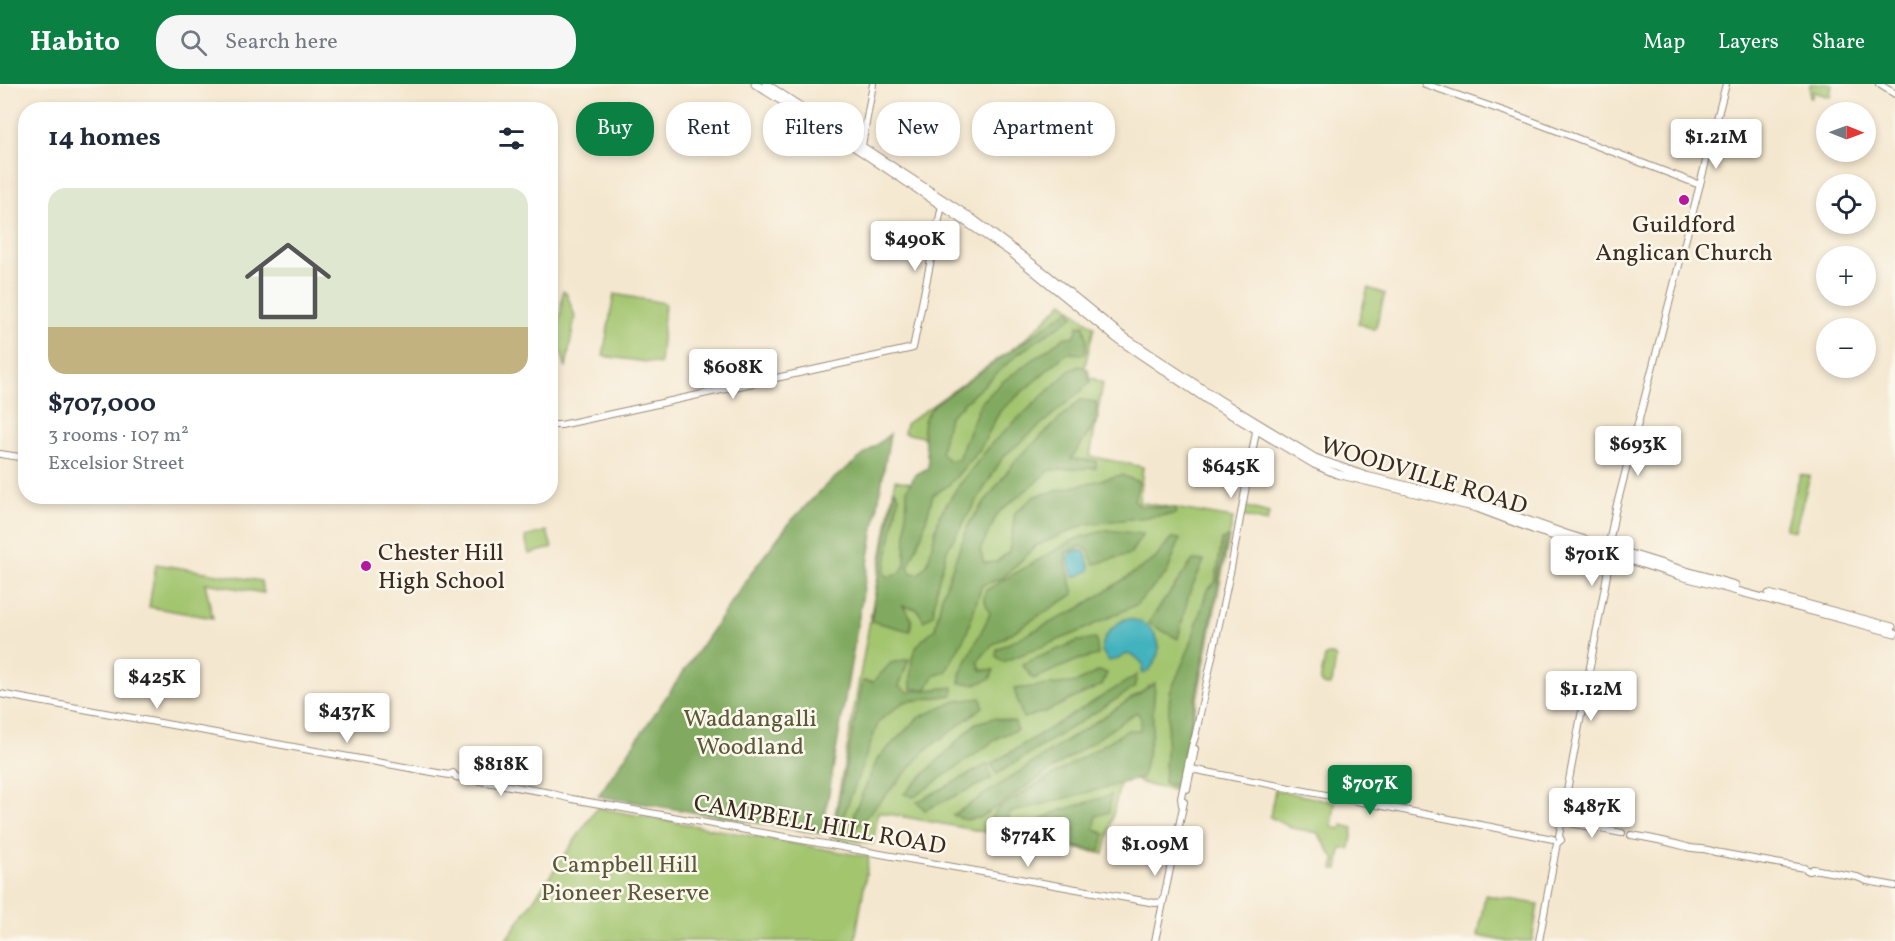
<!DOCTYPE html>
<meta charset="utf-8">
<style>
body{margin:0;font-family:Vollkorn,serif;background:#f6f6f7;color:#1f2937;height:100vh;display:flex;flex-direction:column;font-size:22px;white-space:nowrap}
*{box-sizing:border-box;margin:0}
p{font-size:20px;color:#747a83}
.icon{flex:none;width:33px;height:33px;fill:none;stroke:currentColor;stroke-width:2;stroke-linecap:round;stroke-linejoin:round}
.map{position:relative;flex:1;overflow:hidden}
.drawer{position:absolute;left:18px;top:18px;width:540px;height:402px;display:flex;flex-direction:column;background:#fff;border-radius:24px;box-shadow:0 3px 9px #0003}
.drawer>*{flex:none}
.guide{position:absolute;left:576px;top:18px;width:570px;height:54px;display:flex;gap:12px}
.needle{width:39px;rotate:91deg}
.controls{position:absolute;left:1816px;top:18px;display:grid;gap:12px}
.controls a{display:grid;place-items:center;width:60px;height:60px;border-radius:50%;background:#fff;box-shadow:0 3px 9px #0003;font-size:30px}
.price{position:absolute;translate:-50% -51px;padding:0 14px;border-radius:6px;background:#fff;color:#222;font-size:20px;line-height:39px;filter:drop-shadow(0 2px 3px #0008)}
.price::after{content:'';position:absolute;left:50%;top:36px;width:18px;height:14px;margin-left:-9px;background:inherit;clip-path:polygon(0 0,100% 0,50% 100%)}
.price.on{background:#0b8043;color:#fff}
ul{padding:0;list-style:none}
li{display:grid;align-content:center;gap:12px;height:318px;padding:0 30px}
li+li{border-top:2px solid #e0e1e3}
li span{display:grid;place-items:center;height:186px;border-radius:18px;color:#555}
li>.icon{margin-inline-start:auto}
span .icon{width:108px;height:108px;fill:#fffc;stroke-width:1}
li b{font-size:26px}
h2{display:flex;justify-content:space-between;align-items:center;height:72px;padding:0 30px;font-size:26px}
.tag{padding:0 21px;border-radius:24px;background:#fff;box-shadow:0 3px 9px #0003;font-size:21px;line-height:54px}
.tag.on{background:#0b8043;color:#fff}
header{display:flex;align-items:center;gap:36px;box-sizing:border-box;height:84px;padding:0 30px;background:#0b8043;color:#fff}
header strong{font-size:28px}
nav{display:flex;gap:33px;margin-inline-start:auto;font-size:21px}
.search{width:420px;height:54px;background:#f6f6f7;display:flex;align-items:center;gap:15px;box-sizing:border-box;padding:0 21px;border-radius:24px;color:#747a83;font-size:22px}
.map>svg:first-child{display:block}
.green{fill:#a2c56e;stroke:#6e7846;stroke-width:1.5}
.forest{fill:#81aa61;stroke:#5e6a40;stroke-width:1.5}
.water{fill:#43b2be;stroke:#3f6e6e;stroke-width:1.5}
.lines{fill:none;stroke-linecap:round;stroke-linejoin:round}
.secondary-casing{stroke:#988876;stroke-width:8}
.primary-casing{stroke:#988876;stroke-width:9}
.secondary{stroke:#fff;stroke-width:6}
.primary{stroke:#fff;stroke-width:7}
.poi-dot{fill:#b5179e;stroke:#fbf7ec;stroke-width:2}
.labels{text-anchor:middle;stroke-width:5;stroke-linejoin:round;paint-order:stroke}
.poi-label{font-size:24px;fill:#3b2a1e;stroke:#fbf7ec}
.street-label{font-size:24px;fill:#3b2a1e;stroke:#fbf7ec}
.park-label{font-size:24px;fill:#5a5836;stroke:#fbf7ec}
</style>
<header>
<strong>Habito</strong>
<div class="search"><svg class="icon" aria-label="search" viewBox="0 0 24 24"><circle cx="10" cy="10" r="6"/><path d="M15 15l6 6"/></svg>Search here</div>
<nav><a>Map</a><a>Layers</a><a>Share</a></nav>
</header>
<div class="map">
<svg width="1895" height="857" viewBox="0 0 1895 857">
<rect width="100%" height="100%" fill="#fbf7ec"/>
<filter id="ink" filterUnits="userSpaceOnUse"><feTurbulence type="fractalNoise" baseFrequency=".0167" numOctaves="2"/><feDisplacementMap in="SourceGraphic" scale="12" xChannelSelector="R" yChannelSelector="G"/><feConvolveMatrix kernelMatrix="1 2 1 2 8 2 1 2 1" color-interpolation-filters="sRGB"/></filter>
<filter id="wash" filterUnits="userSpaceOnUse"><feTurbulence type="fractalNoise" baseFrequency=".008" numOctaves="4" result="noise"/><feDisplacementMap in="SourceGraphic" scale="24" xChannelSelector="R" yChannelSelector="G"/><feGaussianBlur stdDeviation="1.35" result="paint"/><feColorMatrix in="noise" values="0 0 0 0 0 0 0 0 0 0 0 0 0 0 0 0 0 1.4 0 .05"/><feComposite in="paint" operator="in"/></filter>
<g filter="url(#wash)">
<rect width="100%" height="100%" fill="#f4e7cf"/>
<!-- green -->
<path class="green" d="M1810,0H1832L1830,13L1813,8L1812,13L1810,14Z
M1368,204L1385,210L1375,246L1358,239Z
M563,207L566,208L575,232L566,284L552,237L560,235Z
M614,210L665,219L660,280L603,272Z
M1063,218L1094,243L1083,290L1103,299L1090,372L1143,383L1139,418L1233,434L1179,707L1151,702L1122,691L1104,770L878,728L873,760L831,753L895,396L911,399L938,382L942,357L904,349L906,340L1022,258Z
M1800,390L1810,392L1795,447L1785,445Z
M1244,422L1269,429L1267,438L1242,432Z
M547,447L552,464L529,470L525,453Z
M156,480L261,497L264,509L205,499L213,534L149,523Z
M1328,571H1333L1336,574L1332,599L1329,602L1323,601L1320,598L1325,573Z
M1275,706L1335,718L1332,743L1341,745L1342,741L1353,744L1350,765H1341L1338,785H1333L1335,776L1318,749L1292,744L1270,733Z
M597,724L869,773L855,857H505Z
M1485,811L1538,820L1532,857H1504L1478,852Z"/>
<!-- forest -->
<path class="forest" d="M1070,225L1074,232L1018,270L949,333L941,368L949,377L958,375L980,320L1002,298L1063,254L1075,252L1078,242L1084,241L1087,256L1085,270L1067,269L1000,327L980,365L949,401L933,411L922,450L908,483L911,489L919,490L928,479L939,432L957,404L992,359L1069,287L1079,282L1088,285L1090,299L1003,373L947,466L937,502L933,530L924,537L917,525L903,522L912,535L910,547L871,537L895,406L899,412L884,490L889,493L900,489L905,481L907,406L915,391L928,384C930,369 920,352 924,337C925,332 931,325 934,321Z
M1080,316L1096,318L1098,335L1071,375L1096,377V384L1051,386L998,429L980,466L984,479L996,478L1009,468L1015,429L1035,412L1121,391L1139,398L1134,416L1140,422L1177,424L1175,430L1086,440L1036,462L1003,494L982,501L967,548L946,588L934,592L927,605H911C912,573 907,566 935,545L942,512L969,439L1016,376Z
M890,350L822,750L598,712L757,481L790,438L827,400Z
M1107,446L1143,450L1130,470L1094,480L1088,466L1081,462L1066,469V480L1074,510L992,561L978,577L981,586H994L990,595L977,600L960,599V590L990,530L984,515L986,506L1075,455Z
M1228,453H1227L1178,703L1164,699L1170,609L1190,562L1207,506L1215,499L1222,456Z
M1171,454L1180,455L1167,489L1136,521L1076,549L1003,578L996,572L997,565L1078,525L1155,475Z
M1193,476L1204,477L1189,510L1178,555L1148,539Z
M1096,555L1098,571L1078,576L1033,595L1022,580L1078,557Z
M909,575L899,602L908,608L953,603V611L904,618L879,637L836,752L832,750L863,597L873,598L891,579Z
M1099,587L1107,589L1102,601L1045,628L1023,634L1014,605L1077,598Z
M1137,591L1134,604L997,690L991,680Z
M1155,599L1152,648L1142,694L1009,729L1008,744L1022,747L1053,729L1111,711L1109,728L1096,732L1095,745L1105,750L1100,767L1020,754L998,748L989,737L998,724L1128,646H1140L1141,635L1137,628L981,733L966,736L953,731Z
M981,614L983,623L926,666L856,744L854,729L878,674L918,634L956,617Z
M994,634L1015,638L1017,646L1001,652L914,713L904,710L976,639Z
M988,680L991,695L925,726L917,718Z"/>
<!-- water -->
<path class="water" d="M1079,466L1085,468L1090,484L1089,487L1076,493L1073,492L1069,481L1068,473L1071,469Z
M1125,535C1157,535 1172,569 1144,590L1142,589L1143,580L1136,573L1127,570L1118,575L1109,577L1102,567C1102,553 1113,542 1125,535Z"/>
</g>
<g filter="url(#ink)">
<g class="lines">
<defs>
<path id="secondary" d="M1425,0L1521,33L1700,101
M1879,0L1895,10
M861,67L873,0
M550,341H561L913,264L942,121
M0,370L26,374
M242,412L247,415L251,412
M0,610L432,688L449,691L453,689L456,693L551,709
M1191,685L1553,755
M1187,705L1195,665
M549,709L572,715L1155,819L1162,818
M1182,721L1181,714L1192,662L1195,653L1231,484L1257,342
M1565,738L1622,749
M1631,751C1650,754 1669,758 1687,763C1696,766 1704,763 1715,768L1804,784L1809,787L1814,786
M1813,785L1857,793L1867,797L1895,802
M1155,857L1184,718
M1539,857L1557,759L1561,756L1559,752L1561,741L1558,737L1562,734L1607,491L1610,455L1615,428L1726,0"/>
<path id="primary" d="M755,0L853,62L1009,167L1116,254L1215,321L1314,380L1337,390L1477,424L1538,447L1677,491L1895,549
M766,0L836,46
M861,62L973,135L1044,188L1120,250L1218,315L1315,374L1366,392L1478,419L1566,450L1676,484L1735,501
M1769,510L1892,543"/>
</defs>
<!-- secondary casing -->
<use href="#secondary" class="secondary-casing"/>
<!-- primary casing -->
<use href="#primary" class="primary-casing"/>
<!-- secondary -->
<use href="#secondary" class="secondary"/>
<!-- primary -->
<use href="#primary" class="primary"/>
</g>
</g>
<!-- markers -->
<g class="poi-dot">
<circle cx="1684" cy="116" r="6"/>
<circle cx="366" cy="482" r="6"/>
</g>
<g class="labels">
<!-- poi labels -->
<g class="poi-label">
<text x="1684" y="148">Guildford<tspan x="1684" dy="28">Anglican Church</tspan></text>
<text x="378" y="476" text-anchor="start">Chester Hill<tspan x="378" dy="28">High School</tspan></text>
</g>
<!-- street labels -->
<g class="street-label">
<text transform="translate(1424 391) rotate(17)" y="8">WOODVILLE ROAD</text>
<text transform="translate(820 740) rotate(10)" y="8">CAMPBELL HILL ROAD</text>
</g>
<!-- park labels -->
<g class="park-label">
<text x="750" y="642">Waddangalli<tspan x="750" dy="28">Woodland</tspan></text>
<text x="625" y="788">Campbell Hill<tspan x="625" dy="28">Pioneer Reserve</tspan></text>
</g>
</g>
</svg>
<div class="controls">
<a><svg class="needle" viewBox="-14 -14 28 28"><path d="M0-13l5 13h-10z" fill="#e53935"/><path d="M0 13l5-13h-10z" fill="#747a83"/></svg></a>
<a><svg class="icon" aria-label="locate" viewBox="0 0 24 24"><circle cx="12" cy="12" r="6"/><path d="M12 2v4M12 18v4M2 12h4M18 12h4"/></svg></a>
<a>+</a>
<a>−</a>
</div>
<b class="price" style="left:1716px;top:86px">$1.21M</b>
<b class="price" style="left:915px;top:188px">$490K</b>
<b class="price" style="left:733px;top:316px">$608K</b>
<b class="price" style="left:1638px;top:393px">$693K</b>
<b class="price" style="left:1231px;top:415px">$645K</b>
<b class="price" style="left:1592px;top:503px">$701K</b>
<b class="price" style="left:157px;top:626px">$425K</b>
<b class="price" style="left:1591px;top:638px">$1.12M</b>
<b class="price" style="left:347px;top:660px">$437K</b>
<b class="price" style="left:501px;top:713px">$818K</b>
<b class="price on" style="left:1370px;top:732px">$707K</b>
<b class="price" style="left:1592px;top:755px">$487K</b>
<b class="price" style="left:1028px;top:784px">$774K</b>
<b class="price" style="left:1155px;top:793px">$1.09M</b>
<div class="guide">
<a class="tag on">Buy</a>
<a class="tag">Rent</a>
<a class="tag">Filters</a>
<a class="tag">New</a>
<a class="tag">Apartment</a>
</div>
<section class="drawer">
<h2>14 homes<svg class="icon" aria-label="filters" viewBox="0 0 24 24"><path d="M4 7h16M4 17h16"/><circle cx="9" cy="7" r="2"/><circle cx="15" cy="17" r="2"/></svg></h2>
<ul>
<li><span style="background:linear-gradient(#dfe7d0 75%,#c2b280 0)"><svg class="icon" aria-label="home" viewBox="0 0 24 24"><path d="M3 11l9-7 9 7M6 9v11h12V9"/></svg></span><div><b>$707,000</b><p>3 rooms · 107 m²</p><p>Excelsior Street</p></div></li>
</ul>
</section>
</div>
